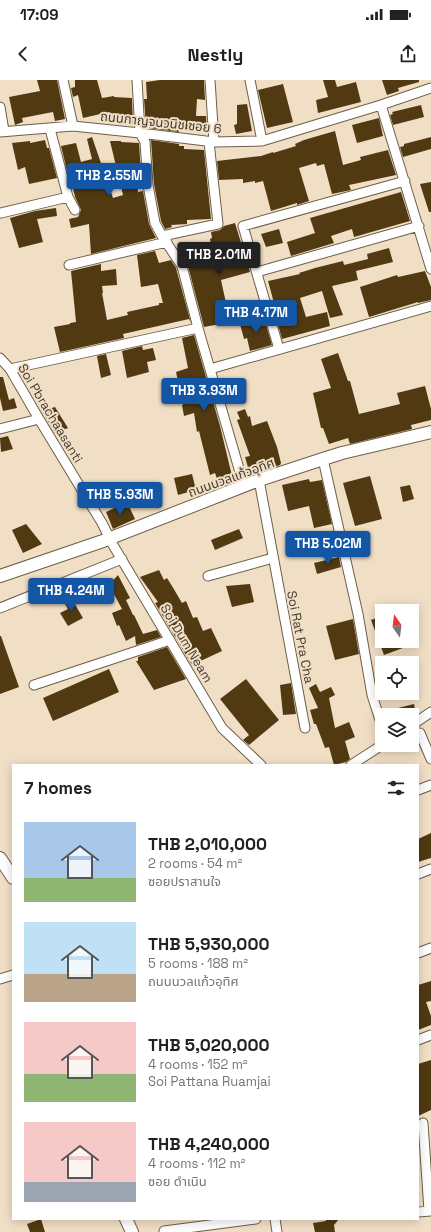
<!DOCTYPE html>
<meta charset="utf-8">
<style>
body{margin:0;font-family:"Space Grotesk","Noto Sans Thai",sans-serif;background:#f2f2f2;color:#202124;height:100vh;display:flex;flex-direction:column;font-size:15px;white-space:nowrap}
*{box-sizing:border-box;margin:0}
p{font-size:13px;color:#757577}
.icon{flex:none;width:22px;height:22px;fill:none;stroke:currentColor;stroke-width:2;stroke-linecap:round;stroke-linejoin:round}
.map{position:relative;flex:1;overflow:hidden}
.sheet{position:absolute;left:12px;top:684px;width:407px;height:456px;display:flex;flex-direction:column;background:#fff;border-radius:0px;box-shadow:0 2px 10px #0003}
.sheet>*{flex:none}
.needle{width:26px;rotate:346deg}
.tools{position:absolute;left:375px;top:524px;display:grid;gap:8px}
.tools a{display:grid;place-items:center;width:44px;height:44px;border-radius:0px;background:#fff;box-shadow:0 2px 10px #0003;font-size:20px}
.price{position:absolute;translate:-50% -34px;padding:0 9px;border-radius:4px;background:#1456a6;color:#fff;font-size:13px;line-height:26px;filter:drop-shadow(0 1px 2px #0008)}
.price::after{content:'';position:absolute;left:50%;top:24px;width:12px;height:9px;margin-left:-6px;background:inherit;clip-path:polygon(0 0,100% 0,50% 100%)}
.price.active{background:#222;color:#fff}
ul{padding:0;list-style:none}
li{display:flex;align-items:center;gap:12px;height:100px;padding:0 12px}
li span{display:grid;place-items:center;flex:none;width:112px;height:80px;border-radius:0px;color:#555}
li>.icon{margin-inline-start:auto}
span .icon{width:48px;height:48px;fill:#fffc;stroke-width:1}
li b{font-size:17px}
h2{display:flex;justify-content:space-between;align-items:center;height:48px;padding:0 12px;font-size:17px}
.status{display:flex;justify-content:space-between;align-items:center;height:28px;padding:0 20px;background:#fff;direction:ltr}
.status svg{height:11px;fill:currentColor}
header{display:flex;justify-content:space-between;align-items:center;height:52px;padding:0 12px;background:#fff;font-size:18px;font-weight:600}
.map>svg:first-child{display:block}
.building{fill:#513a12}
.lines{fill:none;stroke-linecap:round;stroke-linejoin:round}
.street-casing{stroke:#6e5f48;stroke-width:11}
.secondary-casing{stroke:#6e5f48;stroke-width:14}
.street{stroke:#fff;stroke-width:9}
.secondary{stroke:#fff;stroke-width:12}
.labels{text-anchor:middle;stroke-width:4;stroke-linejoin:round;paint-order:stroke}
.street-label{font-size:13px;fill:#423b31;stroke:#f1dfc5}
</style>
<div class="status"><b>17:09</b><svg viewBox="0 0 49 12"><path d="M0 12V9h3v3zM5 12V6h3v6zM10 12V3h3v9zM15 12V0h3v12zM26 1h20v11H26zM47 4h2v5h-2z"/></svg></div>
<header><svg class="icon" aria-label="back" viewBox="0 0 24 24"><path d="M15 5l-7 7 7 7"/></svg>Nestly<svg class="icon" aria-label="share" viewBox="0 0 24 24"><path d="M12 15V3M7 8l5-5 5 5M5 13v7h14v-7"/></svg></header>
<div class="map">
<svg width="431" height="1152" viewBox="0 0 431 1152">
<rect width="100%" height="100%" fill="#f1dfc5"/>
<!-- building -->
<path class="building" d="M37,0H57L65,39L55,41L53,32L22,38L23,42L15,45L9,17L40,11Z
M75,0H97L102,18L114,16V17L132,18L133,44L118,43V36L110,38L109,32L83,38L78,15L73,17L71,8L75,7Z
M160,0H204L205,20L197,19L196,36H206L207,50L178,49L179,52L149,48V47L146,46L144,19H147L146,2Z
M323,0H335L337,7L356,2L361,22L318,33L316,20L328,17Z
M382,0H419V2L398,8L399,11L387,15Z
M283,4L293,42L267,48L258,10Z
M247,24L252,51L236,54L234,45L237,44V25Z
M421,25L424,37L393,45L390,35L393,34L392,32Z
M379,38L383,56L357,63L352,45Z
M335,51L343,85L361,80L360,77L388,70L396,95L349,105L351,110L332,114L324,84L317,86L316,83L299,88L309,121L297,125V123L271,131L263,101L255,103V101L243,103V99L219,100L217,81L261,76L273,72V73L296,66L295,64L304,60Z
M92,57L113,118L123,115L110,61H121V62L139,63L141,93H136L138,112L143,111L149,144L156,158L91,174L89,144L71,148L69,139L78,137L81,130L75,117L70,95H68L61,66L76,63L81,82L92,79L87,59Z
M431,57V69L403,77L400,67L404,66V64Z
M45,60L47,68H49L57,98L29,104L25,87L18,90L12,63L30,61V63Z
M151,60L179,64V66H184V69L204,70L211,139L187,140V144L171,145L172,147L165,149L161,141L154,104Z
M431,102V132H429L420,104Z
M401,112L410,141L354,157L352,149L331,156L334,163L291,176L287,162L315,153L310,138Z
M56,128L57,136L37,139L43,162L19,168L10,138L35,131Z
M235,143L250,192L221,200L226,223L233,222L236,241L204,247L188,186L213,180L210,159L212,158L211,152L220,150L224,146Z
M279,149L283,163L266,167L261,154Z
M389,168L393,182L356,191L358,200L332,206L343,235L330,238L322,211L300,218L306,237L327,232L330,246L282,259L275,234H277L268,201L300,194L299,193L315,188L343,181L344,185L368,179L367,174Z
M155,171L159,183L171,180L176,188L191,243L189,239L123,254L124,258L60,272L54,247L70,244V243L76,242L71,191L101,184V191L116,189L117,205L102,206L103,213H102L107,240L128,235L127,232L159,225V223H163L158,204L141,207L137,175Z
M425,191L431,207V220L418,223V222L369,237L360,207L397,195L398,197Z
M264,238L272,265L250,271L247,258L244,259L240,244Z
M194,255L220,346L232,396H235L236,401L220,407L215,393L210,395L199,351L197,352L194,333L184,336L182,325H183L176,292L188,288L182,258Z
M142,266L143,270L153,268L156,280L147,282L149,292L127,298L122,271Z
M338,273L348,301H350L359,334L400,324L397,313L425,306L431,329V340L411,345L412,349L350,364L348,358L329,364L323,348H321L313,313L331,308L321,279Z
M106,274L111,295L101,298L97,276Z
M0,297H3L9,320L14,318L17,328L3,331L0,318Z
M55,327L68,348L55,353L42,331Z
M245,329L248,337L250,336L252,346L267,341L277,367L281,383L280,385L247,396L246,392L249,391L245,377L250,376L237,340L240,339L237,332Z
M8,356L13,369L1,372L0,358Z
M192,394L196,410L178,415L174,398Z
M370,396L382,439L355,446L343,403Z
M309,399L310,402L322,400L332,444L314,448L309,426L288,431L282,405Z
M410,405L414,419L403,422L400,407Z
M127,422L135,439L113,449L106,432Z
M26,444L42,464L23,473L12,450Z
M239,449L243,458L215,470L211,460Z
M339,477L341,487L317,494L314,483Z
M159,490L164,500L167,498L172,506L182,523L186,521L193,538L197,537L203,551L211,548L222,571L192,585L155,523L158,522L140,497Z
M118,495L130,518L126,520L133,535H134L143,554L157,550L161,557L136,565L135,556L126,561L119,545L117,546L112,533L122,529L109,505Z
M250,504L254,522L232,527L226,506Z
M69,514L83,538L68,546L60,533L68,529L62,518Z
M382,536V561H419V562L384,575L371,540Z
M353,539L359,574L335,580L326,546Z
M0,556H1L19,607L0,614Z
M167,567L186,599L154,610L136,581H138V577Z
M109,589L119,612L53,641L43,618Z
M246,599L279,640L249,665L243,660L249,655L220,619Z
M291,603L296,634L283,635L280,605Z
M316,604L320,612L331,607L335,615L329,618L335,648L349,642L355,657L345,661L350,679L346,682L334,685L329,667L325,668L316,644H314L310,630L318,628L309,608Z
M414,624L416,635H399L398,628Z
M431,753V778L418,782V759Z
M431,901V921L426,922L431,936V945L418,950V905Z
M431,980V1030L418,1036V984Z
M41,1139L45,1152H30L27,1144Z
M325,1139H339L334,1145L335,1152H315L313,1143L326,1141Z"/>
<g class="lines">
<defs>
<path id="street" d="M63,0L73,46
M137,0L140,53L145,62L148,105L155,143L162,156L182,186L198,248L244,406
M210,0L214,62
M250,0L262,61
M381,25L431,189
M0,27L4,51
M50,49L68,117L75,130
M0,52L73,46L140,53L214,62L262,61L381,25L431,8
M1,133L68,117
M162,156L218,144L209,62
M69,185L167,162
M257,192L419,146
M279,269L243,146L405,101
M0,278L10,289L39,339L102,443L113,465L222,648L261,685
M10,289L198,248
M210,289L431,226
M0,349L39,339
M323,379L358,534L372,615L382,646
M259,400L305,648
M208,496L273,478
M0,528L122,479
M34,605L170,560
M412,645L431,632
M420,653L431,679
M351,685L382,665
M418,710L431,705
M418,794L431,789
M418,873L431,868
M0,899L13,895
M418,960L431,955
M423,1043L429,1131
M418,1132L431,1131
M275,1139L277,1152
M164,1151L256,1139"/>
<path id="secondary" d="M0,496L103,461L259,400L323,379L342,373L431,352
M0,778L13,798
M126,1139L132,1152"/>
</defs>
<!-- street casing -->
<use href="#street" class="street-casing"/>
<!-- secondary casing -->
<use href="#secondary" class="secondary-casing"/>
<!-- street -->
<use href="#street" class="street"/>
<!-- secondary -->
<use href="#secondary" class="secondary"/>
</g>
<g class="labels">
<!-- street labels -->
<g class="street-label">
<text transform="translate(161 42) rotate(6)" y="5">ถนนกาญจนวนิช ซอย 6</text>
<text transform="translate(51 333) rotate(59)" y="5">Soi Pbrachaasanti</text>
<text transform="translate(231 397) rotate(-20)" y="5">ถนนนวลแก้วอุทิศ</text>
<text transform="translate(301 557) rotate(79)" y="5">Soi Rat Pra Cha</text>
<text transform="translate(187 563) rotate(59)" y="5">Soi Dum Neam</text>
</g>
</g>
</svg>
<div class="tools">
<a><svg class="needle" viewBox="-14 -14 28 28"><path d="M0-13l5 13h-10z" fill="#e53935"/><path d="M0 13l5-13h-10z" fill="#757577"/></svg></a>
<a><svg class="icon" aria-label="locate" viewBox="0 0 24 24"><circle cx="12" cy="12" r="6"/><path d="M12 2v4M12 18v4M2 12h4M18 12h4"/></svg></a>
<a><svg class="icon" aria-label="layers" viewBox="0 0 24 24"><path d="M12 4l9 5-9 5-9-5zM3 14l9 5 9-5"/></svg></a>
</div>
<b class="price" style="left:109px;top:117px">THB 2.55M</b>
<b class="price active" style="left:219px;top:196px">THB 2.01M</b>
<b class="price" style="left:256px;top:254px">THB 4.17M</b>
<b class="price" style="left:204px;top:332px">THB 3.93M</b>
<b class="price" style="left:120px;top:436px">THB 5.93M</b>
<b class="price" style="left:328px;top:485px">THB 5.02M</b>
<b class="price" style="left:71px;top:532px">THB 4.24M</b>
<section class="sheet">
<h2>7 homes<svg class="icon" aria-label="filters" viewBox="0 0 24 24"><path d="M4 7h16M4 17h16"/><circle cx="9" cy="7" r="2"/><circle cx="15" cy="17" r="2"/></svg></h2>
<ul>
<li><span style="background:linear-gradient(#a9c7e8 70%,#8fb573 0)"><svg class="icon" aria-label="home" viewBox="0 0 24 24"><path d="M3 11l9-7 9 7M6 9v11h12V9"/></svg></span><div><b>THB 2,010,000</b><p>2 rooms · 54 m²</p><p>ซอยปราสานใจ</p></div></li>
<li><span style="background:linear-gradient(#bfe0f5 65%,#b9a48a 0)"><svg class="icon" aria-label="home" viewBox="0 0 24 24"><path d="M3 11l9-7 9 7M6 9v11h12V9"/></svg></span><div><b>THB 5,930,000</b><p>5 rooms · 188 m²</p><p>ถนนนวลแก้วอุทิศ</p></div></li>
<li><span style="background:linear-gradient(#f6c9c9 65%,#8fb573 0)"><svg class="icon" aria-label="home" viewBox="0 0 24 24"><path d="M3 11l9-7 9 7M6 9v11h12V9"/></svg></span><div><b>THB 5,020,000</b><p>4 rooms · 152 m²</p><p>Soi Pattana Ruamjai</p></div></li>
<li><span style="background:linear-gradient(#f6c9c9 75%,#9aa5b1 0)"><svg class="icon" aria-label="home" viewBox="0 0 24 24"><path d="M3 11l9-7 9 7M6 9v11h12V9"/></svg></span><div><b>THB 4,240,000</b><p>4 rooms · 112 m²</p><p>ซอย ดำเนิน</p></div></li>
</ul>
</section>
</div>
